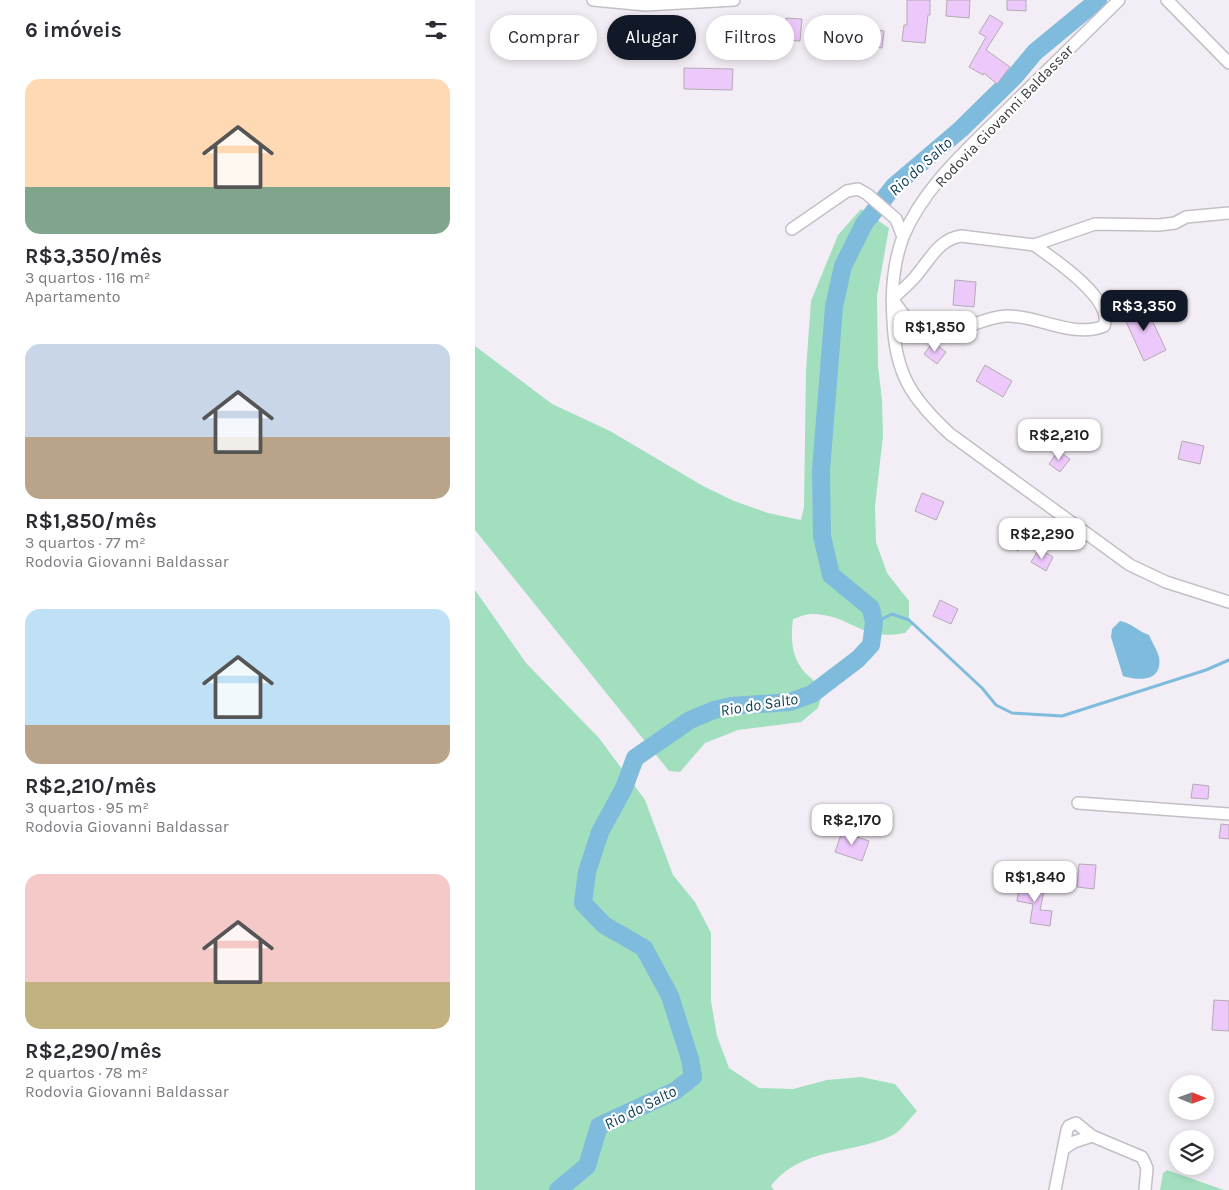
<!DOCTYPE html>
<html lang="pt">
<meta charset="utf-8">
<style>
body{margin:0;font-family:Karla,sans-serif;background:#f2f2f3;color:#2b2b33;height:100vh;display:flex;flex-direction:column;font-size:19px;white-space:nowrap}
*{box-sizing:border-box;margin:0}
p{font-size:16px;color:#7c7c81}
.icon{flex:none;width:28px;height:28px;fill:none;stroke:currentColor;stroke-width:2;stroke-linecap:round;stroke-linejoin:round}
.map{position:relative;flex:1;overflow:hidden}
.details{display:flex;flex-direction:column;background:#fff;width:475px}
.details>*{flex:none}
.guide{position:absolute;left:15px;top:15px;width:475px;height:45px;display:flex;gap:10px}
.needle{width:32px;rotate:91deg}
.fabs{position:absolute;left:694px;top:1075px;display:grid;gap:10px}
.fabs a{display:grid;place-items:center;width:45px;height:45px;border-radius:50%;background:#fff;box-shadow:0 2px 8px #0003;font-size:25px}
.price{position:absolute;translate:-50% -42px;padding:0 11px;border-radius:10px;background:#fff;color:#222;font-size:16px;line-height:32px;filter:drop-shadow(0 1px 2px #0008)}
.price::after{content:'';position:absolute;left:50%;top:30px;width:15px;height:11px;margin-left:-8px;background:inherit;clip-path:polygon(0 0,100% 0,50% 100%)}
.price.on{background:#111827;color:#fff}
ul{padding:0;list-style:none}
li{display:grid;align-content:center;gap:10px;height:265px;padding:0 25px}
li span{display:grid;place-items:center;height:155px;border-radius:15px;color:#555}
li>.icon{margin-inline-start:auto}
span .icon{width:90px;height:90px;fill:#fffc;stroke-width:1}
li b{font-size:21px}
h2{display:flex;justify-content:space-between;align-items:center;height:60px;padding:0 25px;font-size:21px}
.tag{padding:0 18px;border-radius:22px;background:#fff;box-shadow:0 2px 8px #0003;font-size:18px;line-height:45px}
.tag.on{background:#111827;color:#fff}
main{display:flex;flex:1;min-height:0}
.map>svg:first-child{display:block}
.green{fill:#a1dfbf}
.water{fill:#7fbbdc}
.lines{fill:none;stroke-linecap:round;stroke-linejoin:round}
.stream{stroke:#7fbbdc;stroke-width:3}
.river{stroke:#7fbbdc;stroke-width:18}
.building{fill:#edc8fb;stroke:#b1acb3}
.minor-casing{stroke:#c4bfc6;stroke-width:14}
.minor{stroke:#fff;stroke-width:11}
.labels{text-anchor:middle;stroke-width:4.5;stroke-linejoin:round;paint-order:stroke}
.street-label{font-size:15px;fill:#3d3b3e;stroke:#fff}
.water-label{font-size:16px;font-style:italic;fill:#093d54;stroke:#fff}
</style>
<main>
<section class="details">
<h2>6 imóveis<svg class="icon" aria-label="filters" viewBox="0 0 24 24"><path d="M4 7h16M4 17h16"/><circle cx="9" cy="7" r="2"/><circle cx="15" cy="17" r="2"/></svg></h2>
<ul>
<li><span style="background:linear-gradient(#ffd9b3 70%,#7fa58c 0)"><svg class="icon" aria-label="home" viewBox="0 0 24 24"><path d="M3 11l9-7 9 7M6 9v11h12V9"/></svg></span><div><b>R$3,350/mês</b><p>3 quartos · 116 m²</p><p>Apartamento</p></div></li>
<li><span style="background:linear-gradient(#c9d6e8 60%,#b9a48a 0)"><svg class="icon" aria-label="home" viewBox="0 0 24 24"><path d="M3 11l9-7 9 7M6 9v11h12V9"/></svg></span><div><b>R$1,850/mês</b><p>3 quartos · 77 m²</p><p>Rodovia Giovanni Baldassar</p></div></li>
<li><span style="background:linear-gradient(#bfe0f5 75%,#b9a48a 0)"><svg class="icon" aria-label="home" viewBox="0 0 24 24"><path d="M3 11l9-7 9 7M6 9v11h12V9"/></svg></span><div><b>R$2,210/mês</b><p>3 quartos · 95 m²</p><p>Rodovia Giovanni Baldassar</p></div></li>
<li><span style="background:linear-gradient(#f6c9c9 70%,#c2b280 0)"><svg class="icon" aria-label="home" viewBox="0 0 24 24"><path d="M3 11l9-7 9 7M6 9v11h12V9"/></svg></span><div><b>R$2,290/mês</b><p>2 quartos · 78 m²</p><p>Rodovia Giovanni Baldassar</p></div></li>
</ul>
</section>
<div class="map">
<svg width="754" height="1190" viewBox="0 0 754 1190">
<rect width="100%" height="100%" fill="#f3eef5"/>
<!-- green -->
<path class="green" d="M386,209L414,228L402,296L403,366L407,400L408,436L400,506L401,542L412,573L434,601V619L438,624L430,633C386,642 375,614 337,614C331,614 324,617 318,619C316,634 316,653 325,666C333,679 340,677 347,694L343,708L326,722L263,730L230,743L205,772L194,771L0,530V346L77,404L135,431L228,486L259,501L293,513L326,520L329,507L331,370L336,301L363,235Z
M0,590L51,663L124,738L170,800L198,875L220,902L236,933V1001L242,1036L254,1068L284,1088L318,1089L352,1080L386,1077L420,1084L442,1111C435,1118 426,1131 418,1135C377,1155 327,1146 296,1186L299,1190H0Z
M692,1170L749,1190H685L688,1173Z"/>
<!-- water -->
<path class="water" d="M645,621C657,623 662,631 674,635C677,642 682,650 684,657C688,682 664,681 648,676L636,637L637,629Z"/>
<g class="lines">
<!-- stream -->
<path class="stream" d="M399,623L417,614L434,620L507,688L521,705L537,713L587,716L731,670L754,660"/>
<!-- river -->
<path class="river" d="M83,1190L112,1166L124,1126L200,1091L218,1077L215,1059L195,996L169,948L129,925L108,903L112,872L125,832L149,788L160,758L215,720L239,710L256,706L315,702L337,694L383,659L396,645L399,623L396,608L356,575L347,536L346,470L359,307L368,266L389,224L419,186L486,129L540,76L560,52L623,0"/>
</g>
<!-- building -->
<path class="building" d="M432,0H455V15H453L450,43L427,41L429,25H432Z
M472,0H495L494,18L471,16Z
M532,0H551V11L532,10Z
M515,15L528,23L511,50L535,67L522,84L509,73L508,75L494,67L511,37L504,33Z
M311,18L327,19L325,41L309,40Z
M361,24L385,30V27L409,31L407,48L374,42L373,50L356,46Z
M209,68L258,69L257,90L209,89Z
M480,280L501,282L499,307L478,305Z
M669,303L691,350L669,361L647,313Z
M458,342L471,352L462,364L449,354Z
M510,365L537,381L528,397L501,381Z
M707,441L729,446L725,464L703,459Z
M583,451L595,459L585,472L574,464Z
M447,493L469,502L461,520L440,511Z
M535,524L552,536L543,551L526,539Z
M564,549L578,557L571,571L556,562Z
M465,600L483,609L476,624L458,616Z
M718,784L734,786L733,799L716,798Z
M746,824L754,825V839L744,838Z
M367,832L394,841L387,861L360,852Z
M604,864L621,865L619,889L602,887Z
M545,882L570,887L565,910L577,911L575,926L555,923L558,904L542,901Z
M739,1000L754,1001V1031L737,1030Z"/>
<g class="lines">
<defs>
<path id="minor" d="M118,0L171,5L259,0
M644,0C607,36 570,73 533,109C495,147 449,186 428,237C418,264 416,292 418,320C420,373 436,398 475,434L655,565L691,582L754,602
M692,0L754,63
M317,229L372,191L383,189L392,194L421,219L428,237
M559,245C579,259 639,299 629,326C598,339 563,315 531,316C505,317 479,338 452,333C437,330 426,310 417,299C425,292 433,285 440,277C454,261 464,239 486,236L559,245L620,224L684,225L700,223L711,217L754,213
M603,803L754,814
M588,1149L599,1142L617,1136
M580,1190L592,1130L594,1126L601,1123L617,1136L667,1157L672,1168L670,1190"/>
</defs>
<!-- minor casing -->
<use href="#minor" class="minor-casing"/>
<!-- minor -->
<use href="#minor" class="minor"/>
</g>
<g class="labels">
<!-- street labels -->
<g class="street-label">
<text transform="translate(529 116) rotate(-46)" y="5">Rodovia Giovanni Baldassar</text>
</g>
<!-- water labels -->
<g class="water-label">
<text transform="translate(445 166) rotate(-42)" y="6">Rio do Salto</text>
<text transform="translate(284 704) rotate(-9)" y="6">Rio do Salto</text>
<text transform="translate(165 1107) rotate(-27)" y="6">Rio do Salto</text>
</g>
</g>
</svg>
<div class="fabs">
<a><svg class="needle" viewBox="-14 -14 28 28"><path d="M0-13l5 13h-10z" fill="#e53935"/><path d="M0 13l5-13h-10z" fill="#7c7c81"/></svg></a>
<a><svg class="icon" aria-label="layers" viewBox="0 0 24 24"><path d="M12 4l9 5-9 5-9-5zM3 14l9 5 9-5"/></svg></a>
</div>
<b class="price on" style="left:669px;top:332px">R$3,350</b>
<b class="price" style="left:460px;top:353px">R$1,850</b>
<b class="price" style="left:584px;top:461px">R$2,210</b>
<b class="price" style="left:567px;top:560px">R$2,290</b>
<b class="price" style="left:377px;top:846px">R$2,170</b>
<b class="price" style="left:560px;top:903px">R$1,840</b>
<div class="guide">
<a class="tag">Comprar</a>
<a class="tag on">Alugar</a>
<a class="tag">Filtros</a>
<a class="tag">Novo</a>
</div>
</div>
</main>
